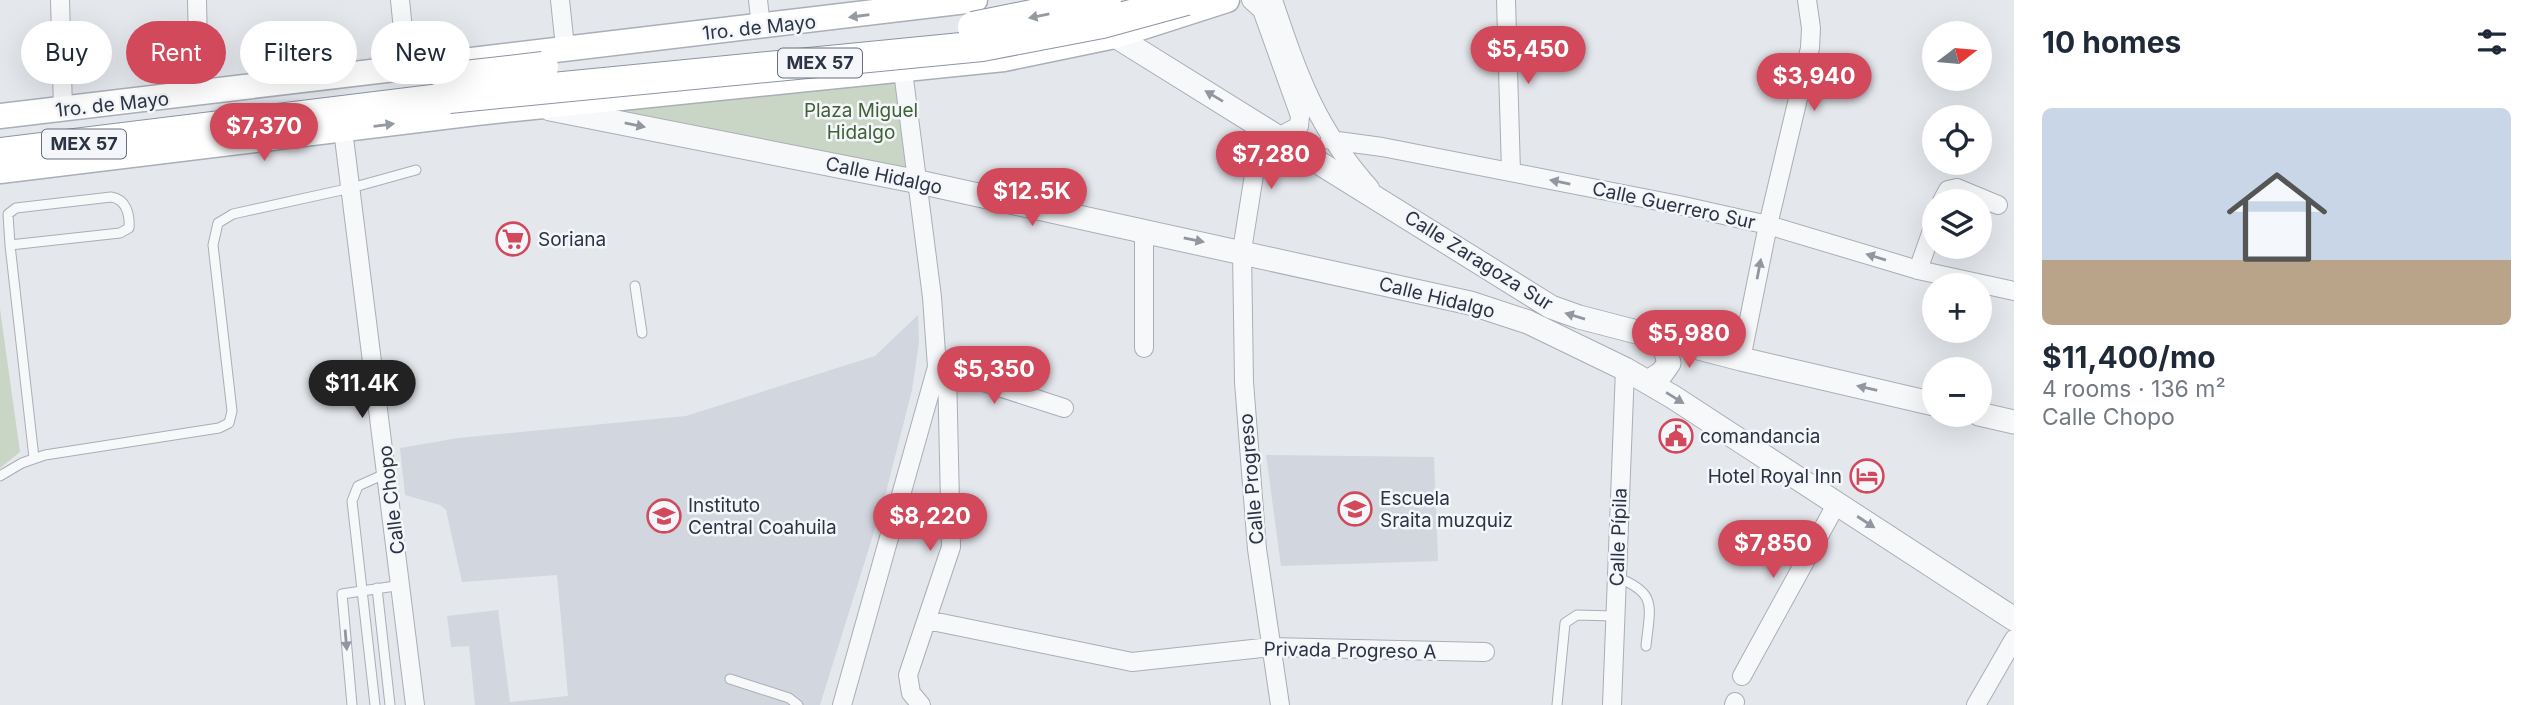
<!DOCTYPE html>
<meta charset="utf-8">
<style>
body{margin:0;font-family:Inter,sans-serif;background:#f6f6f7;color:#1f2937;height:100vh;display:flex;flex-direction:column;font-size:26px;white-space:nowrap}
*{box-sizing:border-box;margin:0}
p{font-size:23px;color:#747a83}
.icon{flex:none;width:38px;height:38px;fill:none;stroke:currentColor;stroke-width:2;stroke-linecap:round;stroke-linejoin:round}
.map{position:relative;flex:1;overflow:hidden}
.drawer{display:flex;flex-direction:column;background:#fff;width:525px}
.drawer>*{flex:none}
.hud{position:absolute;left:21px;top:21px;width:665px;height:63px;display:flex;gap:14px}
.needle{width:46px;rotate:74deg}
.fabs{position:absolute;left:1922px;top:21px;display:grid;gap:14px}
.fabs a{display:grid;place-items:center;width:70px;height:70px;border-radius:50%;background:#fff;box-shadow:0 7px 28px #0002;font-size:35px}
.price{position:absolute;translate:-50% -60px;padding:0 16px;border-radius:24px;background:#d1495b;color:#fff;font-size:23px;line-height:46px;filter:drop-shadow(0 2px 4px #0008)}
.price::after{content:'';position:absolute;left:50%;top:42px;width:21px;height:16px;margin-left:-10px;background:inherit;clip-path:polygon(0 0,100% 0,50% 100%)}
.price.on{background:#222;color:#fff}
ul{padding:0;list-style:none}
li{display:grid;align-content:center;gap:14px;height:371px;padding:0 28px}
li+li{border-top:2px solid #e0e1e3}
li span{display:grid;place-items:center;height:217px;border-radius:10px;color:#555}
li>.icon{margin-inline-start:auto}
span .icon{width:126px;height:126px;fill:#fffc;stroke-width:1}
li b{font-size:30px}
h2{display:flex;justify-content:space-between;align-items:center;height:84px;padding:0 28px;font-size:30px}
.tag{padding:0 24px;border-radius:32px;background:#fff;box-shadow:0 7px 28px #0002;font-size:24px;line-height:63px}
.tag.on{background:#d1495b;color:#fff}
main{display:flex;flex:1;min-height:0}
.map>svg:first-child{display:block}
.built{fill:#d2d6de}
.green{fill:#c9d6c5}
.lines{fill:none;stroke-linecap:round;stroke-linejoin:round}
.service-casing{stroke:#a9aeb7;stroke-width:11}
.minor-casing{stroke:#a9aeb7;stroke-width:20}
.tertiary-casing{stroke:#a9aeb7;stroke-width:25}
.secondary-casing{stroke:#a9aeb7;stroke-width:27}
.trunk-casing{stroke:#8b94a3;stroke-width:32}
.service{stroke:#f7f8fa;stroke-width:9}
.minor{stroke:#f7f8fa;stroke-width:18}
.tertiary{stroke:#f7f8fa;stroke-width:23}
.secondary{stroke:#fff;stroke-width:24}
.trunk{stroke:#fff;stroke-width:30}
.trunk-bridge-casing{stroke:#8b94a3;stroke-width:32;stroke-linecap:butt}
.trunk-bridge{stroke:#fff;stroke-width:30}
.oneway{fill:#959aa2}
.oneway2{fill:#9196a0}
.labels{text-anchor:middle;stroke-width:5;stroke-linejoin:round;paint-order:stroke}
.shield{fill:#f4f6f9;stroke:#676e7b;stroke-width:2}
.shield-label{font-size:18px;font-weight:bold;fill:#2b3445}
.street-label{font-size:19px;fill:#2b3445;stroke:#f4f6f9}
.park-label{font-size:19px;fill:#3f6138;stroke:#f4f6f9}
.poi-label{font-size:19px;fill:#2b3445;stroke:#f4f6f9;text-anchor:start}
</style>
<main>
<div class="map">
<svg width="2014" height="705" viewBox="0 0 2014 705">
<rect width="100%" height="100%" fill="#e4e7ec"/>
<!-- built -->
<path class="built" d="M918,315L919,343L912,390L884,500L820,705H475L469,646L451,647L447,616L498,610L510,702L568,696L557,575L462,582L446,510L440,505L405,495L400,448L458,438L686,416L875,356Z
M1266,455L1434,457L1438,561L1281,566Z"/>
<!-- green -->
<path class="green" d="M897,77L909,171L586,110Z
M0,309L20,452L0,468Z"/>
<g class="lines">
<defs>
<path id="service" d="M10,245L120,233L129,228C130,214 126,199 111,197L16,208L8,214L10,245L34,458
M635,286L642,333
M0,476L22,463L45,455L219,428L229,423L232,411L213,245L218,223L233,214L351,188L416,170
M1616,577C1658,593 1650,606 1646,646
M377,588L390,705
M730,679L789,698L798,705
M352,705L342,594L402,585
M375,705L352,501L358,486L387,473
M1557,705L1565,623L1577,615L1615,616"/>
<path id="minor" d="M60,0L63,109
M197,0L199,94
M400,0L407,69
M560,0L565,47
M758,0L761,27
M1251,0L1262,10L1300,116L1299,126L1280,136
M1273,0C1298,74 1316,128 1370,188
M1506,0L1511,172
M1262,125L1242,250L1244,382L1257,549L1280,705
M343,130L415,705
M1330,140L1382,147L1679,205L1768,225L1918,270L2014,291
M1942,201L1948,190L1957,188L1998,205
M1918,270L1934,225
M1144,348V230
M1741,359L1768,225L1810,48L1811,28L1807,0
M937,367L1064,408
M927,620L1132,662L1271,647L1485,652
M1742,676L1837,503
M842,705L937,367L932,297L903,71
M921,705L911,693L908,675L951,547L947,370
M1612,705L1625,369
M1734,705L1735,702
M1976,705L2014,639"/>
<path id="tertiary" d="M1104,29L1551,307L1579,317L1741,359L1934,404
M550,109L919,182L1470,303L1528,322L1625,369L1673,397L2014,619
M1648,382L1662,373L1669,363L1662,339
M1979,414L2014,422"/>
<path id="secondary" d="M0,116L975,0
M0,171L476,113L1004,59L1115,36L1227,0"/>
<path id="trunk" d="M0,153L449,98"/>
</defs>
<!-- service casing -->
<use href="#service" class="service-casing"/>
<!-- minor casing -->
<use href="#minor" class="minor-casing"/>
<!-- tertiary casing -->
<use href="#tertiary" class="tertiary-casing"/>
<!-- secondary casing -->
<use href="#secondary" class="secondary-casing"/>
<!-- trunk casing -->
<use href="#trunk" class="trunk-casing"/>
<!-- service -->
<use href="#service" class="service"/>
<!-- minor -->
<use href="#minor" class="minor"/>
<!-- tertiary -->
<use href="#tertiary" class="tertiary"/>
<!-- secondary -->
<use href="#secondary" class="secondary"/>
<!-- trunk -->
<use href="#trunk" class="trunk"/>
<defs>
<path id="trunk-bridge" d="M973,27L1106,0
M447,78L543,67
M449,98L982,46L1102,23L1186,0"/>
</defs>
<!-- trunk-bridge casing -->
<use href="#trunk-bridge" class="trunk-bridge-casing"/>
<!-- trunk-bridge -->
<use href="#trunk-bridge" class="trunk-bridge"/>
</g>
<!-- one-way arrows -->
<defs><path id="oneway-solid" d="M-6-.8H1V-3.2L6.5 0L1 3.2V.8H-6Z" transform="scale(1.75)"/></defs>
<g class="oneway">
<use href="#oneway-solid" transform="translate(859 16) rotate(172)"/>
<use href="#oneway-solid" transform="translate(1039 16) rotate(169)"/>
<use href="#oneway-solid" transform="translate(384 125) rotate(-7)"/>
</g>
<g class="oneway2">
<use href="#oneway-solid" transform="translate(1214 96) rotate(-149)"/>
<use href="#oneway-solid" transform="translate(635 125) rotate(11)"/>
<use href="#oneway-solid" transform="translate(1560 182) rotate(-169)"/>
<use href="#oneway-solid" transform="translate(1194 240) rotate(12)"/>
<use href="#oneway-solid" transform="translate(1876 257) rotate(-163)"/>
<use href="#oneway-solid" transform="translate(1759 269) rotate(-79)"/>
<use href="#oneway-solid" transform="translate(1575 316) rotate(-163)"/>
<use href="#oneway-solid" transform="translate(1867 388) rotate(-167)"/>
<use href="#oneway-solid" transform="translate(1675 398) rotate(32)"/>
<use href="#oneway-solid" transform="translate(1866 522) rotate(33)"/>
<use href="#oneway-solid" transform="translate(346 640) rotate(85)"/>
</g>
<!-- icons -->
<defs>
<symbol id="supermarket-ring" viewBox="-11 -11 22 22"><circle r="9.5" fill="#f4f6f9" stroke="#d1495b" stroke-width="1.5"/><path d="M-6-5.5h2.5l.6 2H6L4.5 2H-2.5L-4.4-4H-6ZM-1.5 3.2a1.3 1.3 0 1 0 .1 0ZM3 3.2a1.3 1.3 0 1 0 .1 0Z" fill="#d1495b"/></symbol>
<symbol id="civic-ring" viewBox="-11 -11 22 22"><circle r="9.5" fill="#f4f6f9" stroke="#d1495b" stroke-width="1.5"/><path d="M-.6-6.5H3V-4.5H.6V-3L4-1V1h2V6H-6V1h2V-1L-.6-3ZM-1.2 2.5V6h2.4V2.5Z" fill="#d1495b"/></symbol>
<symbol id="hotel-ring" viewBox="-11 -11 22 22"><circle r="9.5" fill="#f4f6f9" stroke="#d1495b" stroke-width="1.5"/><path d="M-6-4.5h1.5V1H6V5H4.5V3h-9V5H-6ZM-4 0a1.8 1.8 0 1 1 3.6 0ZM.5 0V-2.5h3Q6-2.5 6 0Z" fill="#d1495b"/></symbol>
<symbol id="school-ring" viewBox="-11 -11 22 22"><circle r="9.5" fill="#f4f6f9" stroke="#d1495b" stroke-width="1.5"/><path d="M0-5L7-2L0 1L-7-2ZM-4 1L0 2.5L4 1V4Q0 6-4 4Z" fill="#d1495b"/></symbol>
<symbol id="university-ring" viewBox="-11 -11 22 22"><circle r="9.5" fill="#f4f6f9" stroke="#d1495b" stroke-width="1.5"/><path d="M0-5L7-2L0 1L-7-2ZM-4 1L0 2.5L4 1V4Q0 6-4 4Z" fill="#d1495b"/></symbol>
</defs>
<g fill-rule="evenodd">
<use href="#supermarket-ring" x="494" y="220" width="38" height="38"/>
<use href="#civic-ring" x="1657" y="417" width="38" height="38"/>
<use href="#hotel-ring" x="1848" y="457" width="38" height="38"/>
<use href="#school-ring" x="1336" y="490" width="38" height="38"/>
<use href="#university-ring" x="645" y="497" width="38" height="38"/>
</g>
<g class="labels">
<!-- shield labels -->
<g class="shield">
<rect x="778" y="48.5" width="84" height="29" rx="5"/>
<rect x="42" y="129.5" width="84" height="29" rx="5"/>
</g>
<g class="shield-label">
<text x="820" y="69">MEX 57</text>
<text x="84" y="150">MEX 57</text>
</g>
<!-- street labels -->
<g class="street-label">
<text transform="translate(759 27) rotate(-6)" y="7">1ro. de Mayo</text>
<text transform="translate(112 104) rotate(-6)" y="7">1ro. de Mayo</text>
<text transform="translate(884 175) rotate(12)" y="7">Calle Hidalgo</text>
<text transform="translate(1674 205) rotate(12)" y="7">Calle Guerrero Sur</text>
<text transform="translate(1479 260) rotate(32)" y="7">Calle Zaragoza Sur</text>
<text transform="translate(1437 297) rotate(14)" y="7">Calle Hidalgo</text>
<text transform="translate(1251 479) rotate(-95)" y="7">Calle Progreso</text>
<text transform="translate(391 500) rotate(-97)" y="7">Calle Chopo</text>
<text transform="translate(1618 537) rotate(-88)" y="7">Calle Pípila</text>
<text transform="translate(1350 650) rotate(1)" y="7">Privada Progreso A</text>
</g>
<!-- park labels -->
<g class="park-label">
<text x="861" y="117">Plaza Miguel<tspan x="861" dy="22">Hidalgo</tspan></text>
</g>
<!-- poi labels -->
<g class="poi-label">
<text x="538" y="246">Soriana</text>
<text x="1700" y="443">comandancia</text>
<text x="1842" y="483" text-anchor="end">Hotel Royal Inn</text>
<text x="1380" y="505">Escuela<tspan x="1380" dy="22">Sraita muzquiz</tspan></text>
<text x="688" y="512">Instituto<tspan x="688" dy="22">Central Coahuila</tspan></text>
</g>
</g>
</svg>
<div class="fabs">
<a><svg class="needle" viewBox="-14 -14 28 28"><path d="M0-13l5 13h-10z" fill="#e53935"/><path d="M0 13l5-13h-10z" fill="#747a83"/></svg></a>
<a><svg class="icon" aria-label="locate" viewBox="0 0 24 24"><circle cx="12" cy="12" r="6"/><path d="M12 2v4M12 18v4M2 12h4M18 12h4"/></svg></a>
<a><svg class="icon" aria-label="layers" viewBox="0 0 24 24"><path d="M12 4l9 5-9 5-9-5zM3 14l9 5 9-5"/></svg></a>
<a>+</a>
<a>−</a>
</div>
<b class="price" style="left:1528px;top:86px">$5,450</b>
<b class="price" style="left:1814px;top:113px">$3,940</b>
<b class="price" style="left:264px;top:163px">$7,370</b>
<b class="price" style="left:1271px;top:191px">$7,280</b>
<b class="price" style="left:1032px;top:228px">$12.5K</b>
<b class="price" style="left:1689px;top:370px">$5,980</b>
<b class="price" style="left:994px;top:406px">$5,350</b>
<b class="price on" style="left:362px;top:420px">$11.4K</b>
<b class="price" style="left:930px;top:553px">$8,220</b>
<b class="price" style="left:1773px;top:580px">$7,850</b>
<div class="hud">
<a class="tag">Buy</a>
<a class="tag on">Rent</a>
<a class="tag">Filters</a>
<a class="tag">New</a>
</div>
</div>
<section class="drawer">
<h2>10 homes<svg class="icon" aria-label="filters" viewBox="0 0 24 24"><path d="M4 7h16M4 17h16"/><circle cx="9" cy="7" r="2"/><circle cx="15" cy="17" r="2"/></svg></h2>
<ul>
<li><span style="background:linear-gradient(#c9d6e8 70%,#b9a48a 0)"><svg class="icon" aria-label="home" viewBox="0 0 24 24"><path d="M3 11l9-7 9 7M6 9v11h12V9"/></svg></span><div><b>$11,400/mo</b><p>4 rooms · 136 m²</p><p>Calle Chopo</p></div></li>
</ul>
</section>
</main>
